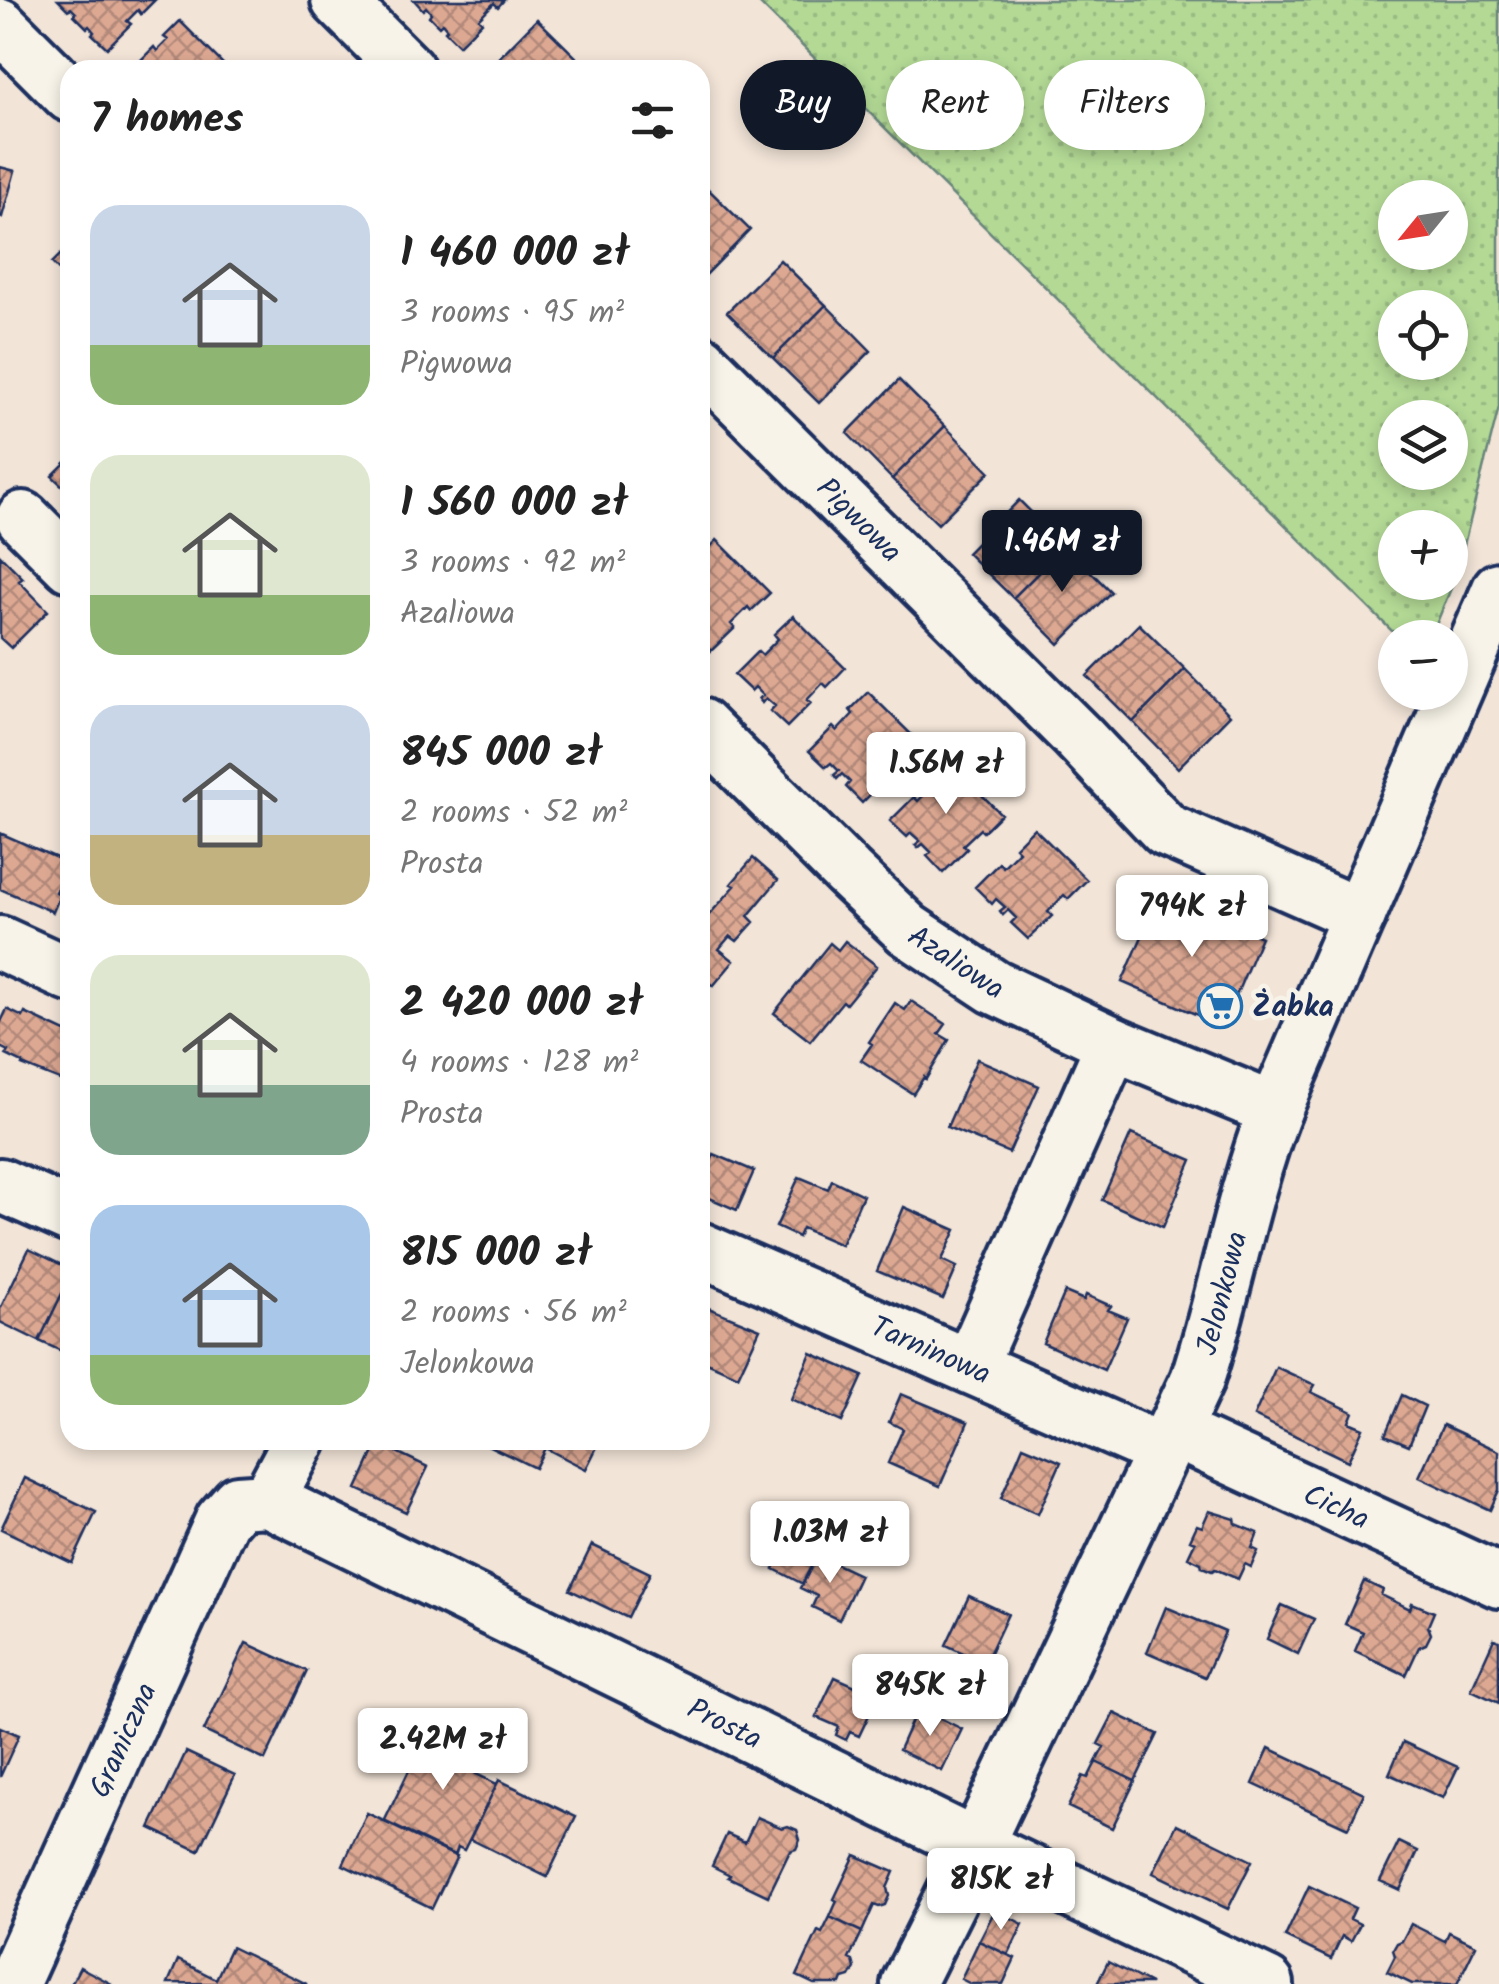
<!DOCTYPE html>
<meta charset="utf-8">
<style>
body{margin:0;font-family:Kalam,sans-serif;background:#f6f6f6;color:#222;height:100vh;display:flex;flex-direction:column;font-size:38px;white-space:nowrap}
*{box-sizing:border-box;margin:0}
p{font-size:32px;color:#767676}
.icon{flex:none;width:55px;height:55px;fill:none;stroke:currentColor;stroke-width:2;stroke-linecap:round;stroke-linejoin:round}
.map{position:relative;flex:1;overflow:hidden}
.details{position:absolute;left:60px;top:60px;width:650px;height:1390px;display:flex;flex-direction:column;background:#fff;border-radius:30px;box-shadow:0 5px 15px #0003}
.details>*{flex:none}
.banner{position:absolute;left:740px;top:60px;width:608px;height:90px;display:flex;gap:20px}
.needle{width:65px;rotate:240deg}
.controls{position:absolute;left:1378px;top:180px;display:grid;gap:20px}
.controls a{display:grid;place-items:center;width:90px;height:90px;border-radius:50%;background:#fff;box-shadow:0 5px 15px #0003;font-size:50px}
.price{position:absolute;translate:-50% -85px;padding:0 22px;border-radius:10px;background:#fff;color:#222;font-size:32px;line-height:65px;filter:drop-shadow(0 2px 5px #0008)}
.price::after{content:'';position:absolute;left:50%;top:60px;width:30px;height:22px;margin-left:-15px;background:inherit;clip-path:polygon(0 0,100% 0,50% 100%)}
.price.active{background:#111827;color:#fff}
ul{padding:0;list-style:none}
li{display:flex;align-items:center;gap:30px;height:250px;padding:0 30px}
li span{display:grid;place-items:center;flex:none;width:280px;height:200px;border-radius:30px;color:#555}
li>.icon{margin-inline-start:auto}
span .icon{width:120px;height:120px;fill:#fffc;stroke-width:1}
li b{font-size:42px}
h2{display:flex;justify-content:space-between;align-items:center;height:120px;padding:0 30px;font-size:42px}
.tag{padding:0 35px;border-radius:45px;background:#fff;box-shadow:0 5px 15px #0003;font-size:35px;line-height:90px}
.tag.active{background:#111827;color:#fff}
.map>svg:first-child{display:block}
.grass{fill:url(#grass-dots);stroke:#67847a;stroke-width:2.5;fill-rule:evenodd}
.building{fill:url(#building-cross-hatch);stroke:#1b2f5e;stroke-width:2.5}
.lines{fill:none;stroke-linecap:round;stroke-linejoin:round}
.minor-casing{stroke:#1b2f5e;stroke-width:60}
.minor{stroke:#f7f3e8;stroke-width:52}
.labels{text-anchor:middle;stroke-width:9;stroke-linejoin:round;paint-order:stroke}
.street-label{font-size:30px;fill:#1b2f5e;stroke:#f7f3e8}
.poi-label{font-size:30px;font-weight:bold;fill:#1b2f5e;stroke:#f7f3e8;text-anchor:start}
</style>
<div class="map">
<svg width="1499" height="1984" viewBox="0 0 1499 1984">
<defs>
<pattern id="grass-dots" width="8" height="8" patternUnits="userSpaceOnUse" patternTransform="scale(2.5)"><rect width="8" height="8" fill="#b3d995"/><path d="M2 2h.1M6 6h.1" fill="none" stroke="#99bb83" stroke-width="1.8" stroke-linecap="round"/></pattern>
<pattern id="building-cross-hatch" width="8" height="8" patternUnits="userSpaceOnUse" patternTransform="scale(2.5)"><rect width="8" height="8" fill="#dda892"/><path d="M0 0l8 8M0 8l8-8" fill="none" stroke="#b2897a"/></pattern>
</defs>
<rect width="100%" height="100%" fill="#f2e4d7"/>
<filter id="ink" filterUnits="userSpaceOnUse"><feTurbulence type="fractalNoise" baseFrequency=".01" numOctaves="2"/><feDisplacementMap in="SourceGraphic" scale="20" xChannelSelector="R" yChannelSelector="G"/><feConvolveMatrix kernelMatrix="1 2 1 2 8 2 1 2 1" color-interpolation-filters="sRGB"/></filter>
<g filter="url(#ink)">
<!-- grass -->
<path class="grass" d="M756,0H1499V407L1456,576L1431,637H1398ZM1395,198H1450V252H1395ZM1395,308H1450V362H1395ZM1395,418H1450V472H1395ZM1395,528H1450V582H1395Z"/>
<!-- building -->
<path class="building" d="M58,0H155L141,14L138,10L127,21L131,24L107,48L92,34L94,32L89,26L87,28L74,15L76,13L71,8L68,10Z
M414,0H504L498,7L494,3L479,18L482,22L459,45L445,31L447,29L442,23L439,26L429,16L431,13L426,7L423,10Z
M537,19L583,64L578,70H487Z
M180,21L229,70H131L154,47L157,51L168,40L164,37Z
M0,167L15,171L2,217L0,216Z
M704,185L750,230L700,281V189Z
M70,238V289L65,283V277L52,263L68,247L64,243Z
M780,260L826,305L773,358L727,312Z
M826,305L871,351L819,403L773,358Z
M899,380L945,426L892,479L847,433Z
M945,426L990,472L938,524L892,479Z
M70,458V493L52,476Z
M1019,500L1065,546L1013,598L967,553Z
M717,540L770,593L751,611L748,607L731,624L735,628L711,651L700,640V566L703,563L700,558Z
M1065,546L1111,592L1059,644L1013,598Z
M0,555L23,578L19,581L48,611L11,648L0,638Z
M793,616L845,668L827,687L823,683L807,700L811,703L787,727L770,711L775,706L766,698L762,703L759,699L763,695L755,687L751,691L734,675L758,651L762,655L778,639L774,634Z
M1139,624L1185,669L1133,722L1087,676Z
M1185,669L1230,715L1178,768L1133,722Z
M868,692L921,744L902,763L898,759L883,775L886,779L862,803L846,787L850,782L842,774L837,779L834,775L839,771L831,763L826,767L809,751L833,727L837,731L853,714L850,710Z
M949,762L1001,814L983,832L980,829L963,845L967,849L943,873L927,856L931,852L923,844L918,848L915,845L920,841L911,833L907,837L890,821L914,797L918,801L934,784L930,780Z
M1034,828L1087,880L1068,899L1064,895L1048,912L1052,916L1028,939L1011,923L1016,918L1008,910L1003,915L1000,911L1005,907L996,899L992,904L975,887L999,863L1003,867L1019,851L1015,847Z
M0,833L68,863L56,892L60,895L53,912L0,889Z
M753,858L778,880L748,916L754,922L737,941L730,936L719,949L734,961L713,986L700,975V925L735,886L731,884Z
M1161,893L1261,937L1223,1026L1122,982Z
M845,941L877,966L846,1004L843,1001L810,1041L774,1013L830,943L838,950Z
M911,1001L946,1024L939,1034L949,1040L926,1079L924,1077L913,1094L861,1060L872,1044L869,1042L895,1003L905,1010Z
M7,1009L23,1017L25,1013L70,1034V1067L62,1081L22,1065L23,1063L6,1055L8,1051L0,1047V1024Z
M977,1059L1039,1086L1009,1153L947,1127Z
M1131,1134L1192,1160L1163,1227L1102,1200Z
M714,1154L754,1171L737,1210L700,1194V1189Z
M799,1177L828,1189L832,1180L863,1195L841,1245L802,1228L798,1237L776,1227Z
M904,1207L956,1230L942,1260L957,1267L943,1299L877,1271Z
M29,1249L70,1269V1277L39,1341L0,1322V1309Z
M70,1277V1355L39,1341Z
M1065,1292L1084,1300L1086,1295L1111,1306L1108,1310L1127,1318L1104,1370L1043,1343Z
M706,1307L760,1329L738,1376L700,1359V1321Z
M811,1353L863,1376L842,1422L791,1399Z
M1276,1367L1315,1385L1311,1392L1353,1412L1349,1422L1363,1428L1348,1461L1254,1416Z
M901,1394L968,1422L940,1486L888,1463L903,1429L889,1422Z
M1402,1395L1425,1406L1409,1445L1385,1435Z
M1443,1425L1499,1451V1490L1490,1510L1419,1477Z
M482,1440H549L535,1468L481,1442Z
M549,1440H584L597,1447L586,1469L545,1448Z
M378,1443L428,1467L406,1512L357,1489Z
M1023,1446L1061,1462L1038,1514L1001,1498Z
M25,1478L96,1512L72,1563L1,1529Z
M1209,1511L1235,1519L1236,1524L1258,1533L1252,1548L1258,1551L1251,1567L1245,1564L1238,1579L1215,1569L1212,1571L1202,1567L1201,1563L1188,1557L1195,1542L1190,1540L1197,1525L1202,1527Z
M779,1537L817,1555L803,1584L774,1569L776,1564L767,1560Z
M592,1545L650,1573L628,1618L570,1590Z
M817,1555L860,1575L839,1620L812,1607L817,1596L800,1588Z
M1364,1581L1383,1590L1381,1595L1410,1609L1412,1603L1434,1612L1428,1626L1431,1634L1426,1644L1419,1647L1406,1675L1355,1651L1363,1632L1345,1624Z
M969,1596L1008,1614L985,1663L946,1645Z
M1282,1605L1314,1619L1298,1654L1267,1639Z
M1166,1607L1225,1632L1205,1677L1147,1652Z
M1494,1639L1499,1641V1703L1471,1690Z
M246,1643L307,1671L265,1760L204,1731Z
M835,1677L878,1696L859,1736L850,1732L846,1740L836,1735L839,1727L816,1717Z
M918,1707L962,1729L942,1771L899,1750Z
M1114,1713L1158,1734L1135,1781L1096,1762L1104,1747L1098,1744Z
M431,1725L488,1753L476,1774L497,1784L464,1850L458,1847L455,1856L384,1822Z
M0,1727L19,1735L0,1777Z
M1403,1742L1458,1767L1443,1798L1389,1774Z
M1269,1748L1364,1793L1348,1828L1253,1784Z
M186,1752L235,1775L199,1851L150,1828Z
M1096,1762L1135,1781L1112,1828L1068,1807L1083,1776L1088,1778Z
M499,1780L576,1817L547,1877L470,1839Z
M367,1813L457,1856L432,1908L343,1865Z
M757,1817L782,1828L788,1826L797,1830L800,1840L796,1849L790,1851L768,1896L728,1877L730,1875L712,1866L727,1834L745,1842Z
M1177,1824L1252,1861L1228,1909L1153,1873Z
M1399,1842L1418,1851L1400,1890L1380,1881Z
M855,1855L894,1872L887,1888L889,1896L885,1905L879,1907L874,1905L862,1932L830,1917L837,1901L834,1899Z
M1309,1886L1355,1908L1350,1919L1360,1924L1351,1941L1342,1936L1331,1959L1285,1937Z
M995,1910L1023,1924L1008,1955L979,1941Z
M830,1917L862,1932L849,1959L853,1961L855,1968L850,1977L843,1979L841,1984H814L797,1976L818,1931L822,1933Z
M1411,1924L1445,1941L1449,1932L1476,1945L1457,1984H1412L1387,1972L1395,1956L1393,1950L1397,1943L1402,1941Z
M979,1941L1015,1958L1003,1984H971L961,1979Z
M231,1947L307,1984L168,1983L178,1960L216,1979Z
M1108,1962L1151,1984H1097Z
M80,1967L112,1984H71Z"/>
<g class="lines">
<defs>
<g id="minor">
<path d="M338,0L408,70"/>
<path d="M0,25L70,95"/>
<path id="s1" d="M700,361L1077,736L1166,830L1359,915"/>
<path d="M23,518L70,565"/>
<path id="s2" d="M700,725L848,873L908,930L994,987L1113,1043L1275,1110"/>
<path d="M0,943L70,975"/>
<path d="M0,1185L70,1216"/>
<path id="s3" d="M700,1249L1163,1451"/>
<path d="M970,1366L1113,1043"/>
<path id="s4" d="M1173,1431L1499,1581"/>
<path d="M268,1500L300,1440"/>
<path id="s5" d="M12,1984L222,1520L238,1502L268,1500L976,1846L1267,1984"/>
<path id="s6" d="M908,1984L952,1896L1197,1380C1226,1291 1241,1198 1275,1110L1499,589"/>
</g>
</defs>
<!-- minor casing -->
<use href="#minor" class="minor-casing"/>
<!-- minor -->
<use href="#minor" class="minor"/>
</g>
</g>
<!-- icons -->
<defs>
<symbol id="supermarket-ring" viewBox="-11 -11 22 22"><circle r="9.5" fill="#f7f3e8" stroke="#1f6fb2" stroke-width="1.5"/><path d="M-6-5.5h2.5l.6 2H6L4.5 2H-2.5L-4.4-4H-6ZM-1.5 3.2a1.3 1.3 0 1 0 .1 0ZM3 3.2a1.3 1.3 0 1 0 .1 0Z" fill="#1f6fb2"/></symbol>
</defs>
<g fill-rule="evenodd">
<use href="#supermarket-ring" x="1195" y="981" width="50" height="50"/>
</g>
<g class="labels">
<!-- street labels -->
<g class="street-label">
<text dy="10" stroke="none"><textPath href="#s1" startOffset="225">Pigwowa</textPath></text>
<text dy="10" stroke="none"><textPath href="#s2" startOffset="350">Azaliowa</textPath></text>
<text dy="10" stroke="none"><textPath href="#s6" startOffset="760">Jelonkowa</textPath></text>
<text dy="10" stroke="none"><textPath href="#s3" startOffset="252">Tarninowa</textPath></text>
<text dy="10" stroke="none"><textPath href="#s4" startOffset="180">Cicha</textPath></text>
<text dy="10" stroke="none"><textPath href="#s5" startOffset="1072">Prosta</textPath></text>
<text dy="10" stroke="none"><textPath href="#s5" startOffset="268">Graniczna</textPath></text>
</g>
<!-- poi labels -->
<g class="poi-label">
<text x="1252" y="1016">Żabka</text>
</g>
</g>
</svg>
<div class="controls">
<a><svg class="needle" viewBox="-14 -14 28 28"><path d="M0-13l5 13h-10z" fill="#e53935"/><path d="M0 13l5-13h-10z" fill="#767676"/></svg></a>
<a><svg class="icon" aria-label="locate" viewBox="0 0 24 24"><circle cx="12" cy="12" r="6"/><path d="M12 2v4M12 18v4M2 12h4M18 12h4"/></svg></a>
<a><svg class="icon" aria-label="layers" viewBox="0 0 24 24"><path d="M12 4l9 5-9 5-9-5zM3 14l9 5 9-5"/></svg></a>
<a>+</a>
<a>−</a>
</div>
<b class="price active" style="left:1062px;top:595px">1.46M zł</b>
<b class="price" style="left:946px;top:817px">1.56M zł</b>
<b class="price" style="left:1192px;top:960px">794K zł</b>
<b class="price" style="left:830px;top:1586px">1.03M zł</b>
<b class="price" style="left:930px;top:1739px">845K zł</b>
<b class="price" style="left:443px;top:1793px">2.42M zł</b>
<b class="price" style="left:1001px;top:1933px">815K zł</b>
<div class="banner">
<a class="tag active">Buy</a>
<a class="tag">Rent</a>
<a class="tag">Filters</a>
</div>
<section class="details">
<h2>7 homes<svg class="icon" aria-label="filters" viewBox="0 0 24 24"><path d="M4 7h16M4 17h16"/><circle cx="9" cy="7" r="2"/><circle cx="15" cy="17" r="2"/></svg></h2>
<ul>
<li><span style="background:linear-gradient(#c9d6e8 70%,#8fb573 0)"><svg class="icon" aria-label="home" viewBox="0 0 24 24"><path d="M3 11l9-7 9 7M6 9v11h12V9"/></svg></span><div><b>1 460 000 zł</b><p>3 rooms · 95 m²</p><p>Pigwowa</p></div></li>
<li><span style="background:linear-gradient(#dfe7d0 70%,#8fb573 0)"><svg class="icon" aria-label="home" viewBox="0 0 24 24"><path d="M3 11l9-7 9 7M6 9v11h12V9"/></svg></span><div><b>1 560 000 zł</b><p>3 rooms · 92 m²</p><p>Azaliowa</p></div></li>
<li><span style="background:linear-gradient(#c9d6e8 65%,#c2b280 0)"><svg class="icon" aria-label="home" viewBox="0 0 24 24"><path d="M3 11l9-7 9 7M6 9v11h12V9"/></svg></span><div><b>845 000 zł</b><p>2 rooms · 52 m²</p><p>Prosta</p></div></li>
<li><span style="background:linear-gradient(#dfe7d0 65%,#7fa58c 0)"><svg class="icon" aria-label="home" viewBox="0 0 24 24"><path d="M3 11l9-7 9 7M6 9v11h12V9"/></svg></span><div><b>2 420 000 zł</b><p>4 rooms · 128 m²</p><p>Prosta</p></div></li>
<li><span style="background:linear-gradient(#a9c7e8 75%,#8fb573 0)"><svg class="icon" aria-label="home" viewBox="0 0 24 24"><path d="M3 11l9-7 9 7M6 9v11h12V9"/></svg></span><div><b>815 000 zł</b><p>2 rooms · 56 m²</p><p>Jelonkowa</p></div></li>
</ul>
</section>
</div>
